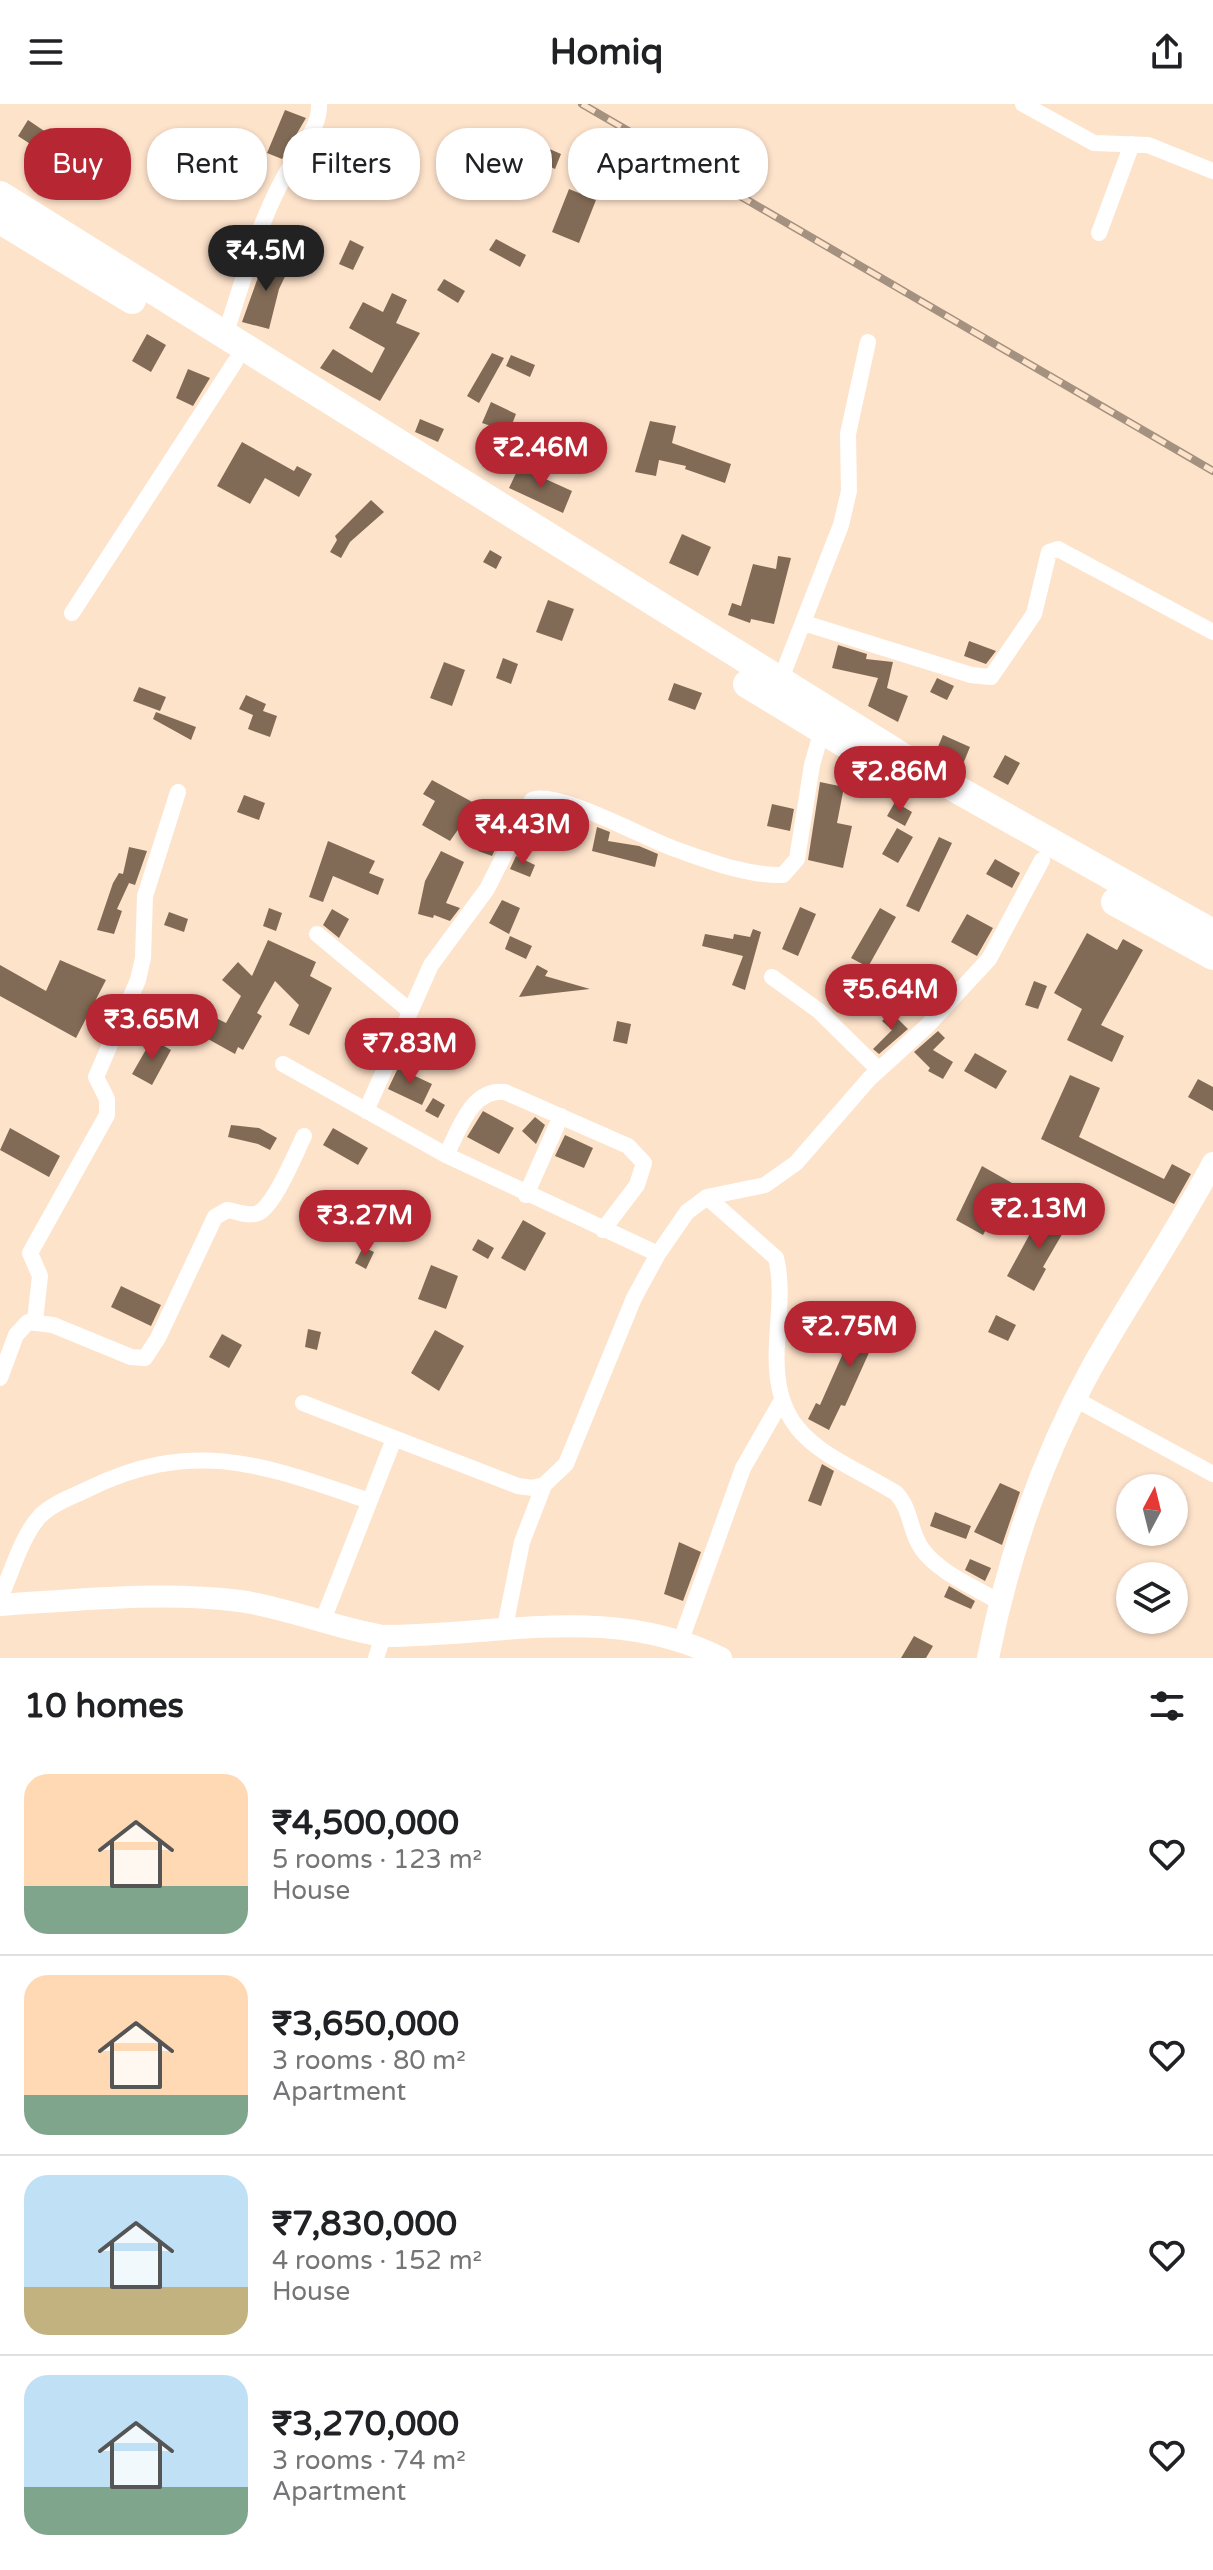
<!DOCTYPE html>
<meta charset="utf-8">
<style>
body{margin:0;font-family:"Varela Round",sans-serif;background:#f6f6f6;color:#202124;height:100vh;display:flex;flex-direction:column;font-size:30px;white-space:nowrap}
*{box-sizing:border-box;margin:0}
p{font-size:26px;color:#757577}
.icon{flex:none;width:44px;height:44px;fill:none;stroke:currentColor;stroke-width:2;stroke-linecap:round;stroke-linejoin:round}
.map{position:relative;height:1554px;overflow:hidden}
.details{display:flex;flex-direction:column;background:#fff;flex:1}
.details>*{flex:none}
.banner{position:absolute;left:24px;top:24px;width:800px;height:72px;display:flex;gap:16px}
.needle{width:52px;rotate:7deg}
.tools{position:absolute;left:1116px;top:1370px;display:grid;gap:16px}
.tools a{display:grid;place-items:center;width:72px;height:72px;border-radius:50%;background:#fff;box-shadow:0 2px 6px #0004;font-size:40px}
.price{position:absolute;translate:-50% -68px;padding:0 18px;border-radius:28px;background:#b72633;color:#fff;font-size:26px;line-height:52px;filter:drop-shadow(0 2px 4px #0008)}
.price::after{content:'';position:absolute;left:50%;top:48px;width:24px;height:18px;margin-left:-12px;background:inherit;clip-path:polygon(0 0,100% 0,50% 100%)}
.price.on{background:#222;color:#fff}
ul{padding:0;list-style:none}
li{display:flex;align-items:center;gap:24px;height:200px;padding:0 24px}
li+li{border-top:2px solid #e0e0e0}
li span{display:grid;place-items:center;flex:none;width:224px;height:160px;border-radius:24px;color:#555}
li>.icon{margin-inline-start:auto}
span .icon{width:96px;height:96px;fill:#fffc;stroke-width:1}
li b{font-size:34px}
h2{display:flex;justify-content:space-between;align-items:center;height:96px;padding:0 24px;font-size:34px}
.chip{padding:0 28px;border-radius:32px;background:#fff;box-shadow:0 2px 6px #0004;font-size:28px;line-height:72px}
.chip.on{background:#b72633;color:#fff}
header{display:flex;justify-content:space-between;align-items:center;height:104px;padding:0 24px;background:#fff;font-size:36px;font-weight:700}
.map>svg:first-child{display:block}
.building{fill:#826b56}
.lines{fill:none;stroke-linecap:round;stroke-linejoin:round}
.minor{stroke:#fff;stroke-width:16}
.tertiary{stroke:#fff;stroke-width:22}
.trunk{stroke:#fff;stroke-width:28}
.rail-casing{stroke:#a49180;stroke-width:8}
.rail{stroke:#fee3cb;stroke-width:5;stroke-dasharray:15;stroke-linecap:butt}
</style>
<header><svg class="icon" aria-label="menu" viewBox="0 0 24 24"><path d="M4 6h16M4 12h16M4 18h16"/></svg>Homiq<svg class="icon" aria-label="share" viewBox="0 0 24 24"><path d="M12 15V3M7 8l5-5 5 5M5 13v7h14v-7"/></svg></header>
<div class="map">
<svg width="1213" height="1554" viewBox="0 0 1213 1554">
<rect width="100%" height="100%" fill="#fee3cb"/>
<!-- building -->
<path class="building" d="M285,6L306,14L282,55L267,49Z
M28,16L105,68L95,82L18,32Z
M166,31L201,54L233,70L223,88L187,68L183,76L150,55Z
M538,40L561,50L555,65L531,54Z
M458,56L519,81L513,96L452,72Z
M569,85L596,96L579,139L552,128Z
M496,135L526,151L520,163L489,146Z
M350,136L364,143L353,166L339,160Z
M266,151L291,160L279,185L269,225L242,218Z
M444,175L465,187L458,199L437,186Z
M392,189L407,196L396,219L420,229L380,297L320,264L333,245L372,269L385,244L349,224L363,198L383,208Z
M147,230L166,241L151,268L132,257Z
M492,249L504,254L479,299L467,292Z
M511,251L535,261L530,273L506,262Z
M188,265L210,274L193,302L176,294Z
M491,298L516,310L509,328L482,319Z
M420,315L444,325L438,338L415,328Z
M650,317L676,322L672,339L731,360L725,379L685,365L686,362L659,356L656,372L635,368Z
M242,338L294,367L297,362L312,370L299,393L265,374L250,400L217,382Z
M519,363L572,387L563,409L509,384Z
M371,396L384,408L350,438L341,454L330,448L337,436L335,432Z
M682,430L711,443L698,472L669,459Z
M490,446L502,453L496,465L483,458Z
M778,452L791,454L774,520L751,515L750,519L728,511L732,499L741,502L753,460L776,465Z
M548,496L574,505L562,537L536,528Z
M969,537L996,547L986,560L964,552Z
M838,541L867,550L866,555L893,558L887,584L908,592L898,618L868,602L878,574L832,564Z
M503,554L518,560L511,580L496,574Z
M444,558L465,566L452,602L430,594Z
M937,574L954,582L947,596L930,588Z
M674,579L702,589L695,606L668,596Z
M139,583L166,593L160,607L133,597Z
M246,591L266,600L263,607L277,612L270,633L248,625L253,611L239,605Z
M156,608L196,623L191,636L153,615Z
M943,631L970,643L963,660L934,652Z
M1005,651L1020,659L1008,681L993,673Z
M432,676L476,700L450,737L422,721L435,697L423,690Z
M820,678L844,683L837,719L852,722L843,764L808,756Z
M244,691L265,699L259,716L237,708Z
M895,698L912,708L905,722L887,712Z
M772,700L794,705L790,727L767,722Z
M597,723L610,728L608,737L639,742L658,750L655,763L592,747Z
M897,724L913,733L898,759L882,750Z
M486,725L502,731L492,752L478,747Z
M939,733L952,739L919,808L906,802Z
M328,737L375,757L369,769L384,775L378,791L333,772L323,798L309,793Z
M129,743L147,747L135,781L129,779L117,805L122,807L114,830L97,826L113,779L119,769L123,770Z
M441,747L464,758L446,799L460,804L450,817L434,811L433,814L418,810L425,777Z
M516,752L535,761L530,773L510,765Z
M995,755L1020,769L1012,784L986,770Z
M502,796L520,804L509,830L489,819Z
M800,803L816,810L798,852L782,845Z
M269,804L282,809L276,827L263,822Z
M880,804L896,813L868,863L851,854Z
M332,805L349,815L339,834L323,821Z
M169,808L188,815L184,828L164,821Z
M967,810L993,824L977,852L951,838Z
M753,825L761,828L745,886L732,881L743,852L702,842L705,830L733,835L734,830L750,833Z
M1087,829L1117,846L1123,835L1143,846L1101,921L1124,932L1112,958L1067,936L1082,905L1054,889Z
M510,832L532,842L526,855L505,845Z
M268,836L316,858L310,872L332,884L309,931L289,921L299,901L275,877L257,909L262,912L243,946L238,943L235,950L208,935L211,929L196,922L202,907L226,919L241,892L222,876L238,858L252,872Z
M60,856L106,876L76,934L0,892V861L46,887Z
M537,861L548,867L545,872L590,885L519,893Z
M1034,877L1047,882L1038,905L1025,901Z
M891,908L908,925L879,950L873,945L892,926L882,917Z
M617,917L631,920L627,940L613,937Z
M938,927L945,934L933,946L953,958L943,975L928,967L930,964L914,948Z
M152,935L171,946L152,981L132,970Z
M975,949L1007,967L996,985L964,967Z
M398,964L432,980L422,1001L388,985Z
M1070,971L1100,984L1079,1033L1164,1075L1172,1060L1191,1070L1174,1100L1041,1035Z
M1198,975L1213,983V1007L1188,993Z
M433,994L445,1001L438,1014L425,1007Z
M483,1007L514,1024L499,1050L467,1033Z
M535,1013L545,1021L536,1040L522,1027Z
M231,1021L259,1024L277,1034L270,1046L258,1040L228,1033Z
M10,1024L60,1052L49,1073L0,1046Z
M333,1024L368,1044L358,1061L323,1041Z
M565,1031L593,1044L584,1064L555,1052Z
M982,1062L1012,1079L983,1131L956,1116Z
M1061,1100L1075,1108L1043,1163L1046,1165L1034,1187L1007,1172L1032,1126L1043,1132Z
M523,1116L546,1129L525,1167L501,1154Z
M478,1135L494,1144L488,1155L472,1146Z
M363,1143L374,1148L366,1165L355,1159Z
M431,1161L458,1172L446,1205L418,1195Z
M121,1182L161,1201L151,1222L111,1203Z
M867,1205L890,1213L878,1244L872,1242L845,1302L841,1301L829,1326L808,1315L816,1299L820,1301L848,1238L854,1241Z
M996,1211L1016,1221L1008,1237L988,1228Z
M308,1225L321,1228L317,1246L305,1243Z
M435,1226L464,1242L439,1287L411,1269Z
M222,1230L242,1241L229,1264L209,1253Z
M822,1360L834,1367L821,1402L808,1397Z
M1000,1379L1020,1388L1002,1441L974,1428Z
M935,1408L971,1422L966,1435L930,1422Z
M679,1438L701,1448L683,1497L664,1490Z
M970,1455L991,1464L985,1477L965,1466Z
M949,1482L975,1497L971,1505L944,1493Z
M914,1532L933,1542L926,1554H901Z"/>
<g class="lines">
<!-- minor -->
<path class="minor" d="M1023,0L1094,39L1148,41L1213,67
M1099,129L1132,40
M225,231C245,172 260,110 294,56C305,38 320,21 319,0
M72,509L235,258
M804,519L971,571L991,573L1034,510L1049,448L1058,445L1213,528
M780,577L841,421L849,387L848,330L868,238
M317,830L410,907
M772,873L819,907L879,966
M283,960L446,1051L658,1150
M366,1007L431,861L487,785L532,696C554,684 648,736 675,745C709,757 747,772 783,771L797,755L812,661L822,626
M446,1051C460,1025 471,984 505,988L628,1042L644,1059L637,1081L603,1126
M526,1091L561,1012
M707,1093L776,1154C783,1182 778,1212 777,1240C771,1337 826,1347 896,1389C912,1406 909,1427 922,1445C939,1469 975,1483 999,1498
M35,1217L40,1172L30,1149L107,1011V995L96,973L138,876L143,854L145,792L178,688
M0,1274L16,1231L28,1218L53,1221L131,1253L145,1254L158,1234L215,1113L227,1106C236,1107 249,1113 258,1109C275,1101 295,1050 304,1032
M1077,1296L1213,1370
M303,1299L518,1382L533,1384L544,1381L566,1360L634,1194L658,1150L687,1108L707,1093L765,1081L796,1059L869,975L928,921L989,855L1042,756
M0,1494C12,1468 21,1433 40,1412C53,1399 72,1393 88,1385C195,1333 264,1361 369,1397
M323,1516L394,1335
M505,1523L522,1438L544,1381
M681,1536L743,1364L782,1296
M376,1554L383,1532"/>
<!-- tertiary -->
<path class="tertiary" d="M0,1501C78,1496 161,1487 240,1497C289,1504 334,1524 383,1532C499,1532 612,1499 721,1554
M988,1554C1008,1453 1042,1354 1092,1263C1131,1194 1176,1129 1213,1059"/>
<!-- trunk -->
<path class="trunk" d="M0,91L935,673L1213,829
M0,116L132,196
M747,580L865,652
M1115,798L1213,852"/>
<defs>
<path id="rail" d="M582,0L1213,367"/>
</defs>
<!-- rail casing -->
<use href="#rail" class="rail-casing"/>
<!-- rail -->
<use href="#rail" class="rail"/>
</g>
</svg>
<div class="tools">
<a><svg class="needle" viewBox="-14 -14 28 28"><path d="M0-13l5 13h-10z" fill="#e53935"/><path d="M0 13l5-13h-10z" fill="#757577"/></svg></a>
<a><svg class="icon" aria-label="layers" viewBox="0 0 24 24"><path d="M12 4l9 5-9 5-9-5zM3 14l9 5 9-5"/></svg></a>
</div>
<b class="price on" style="left:266px;top:189px">₹4.5M</b>
<b class="price" style="left:541px;top:386px">₹2.46M</b>
<b class="price" style="left:900px;top:710px">₹2.86M</b>
<b class="price" style="left:523px;top:763px">₹4.43M</b>
<b class="price" style="left:891px;top:928px">₹5.64M</b>
<b class="price" style="left:152px;top:958px">₹3.65M</b>
<b class="price" style="left:410px;top:982px">₹7.83M</b>
<b class="price" style="left:1039px;top:1147px">₹2.13M</b>
<b class="price" style="left:365px;top:1154px">₹3.27M</b>
<b class="price" style="left:850px;top:1265px">₹2.75M</b>
<div class="banner">
<a class="chip on">Buy</a>
<a class="chip">Rent</a>
<a class="chip">Filters</a>
<a class="chip">New</a>
<a class="chip">Apartment</a>
</div>
</div>
<section class="details">
<h2>10 homes<svg class="icon" aria-label="filters" viewBox="0 0 24 24"><path d="M4 7h16M4 17h16"/><circle cx="9" cy="7" r="2"/><circle cx="15" cy="17" r="2"/></svg></h2>
<ul>
<li><span style="background:linear-gradient(#ffd9b3 70%,#7fa58c 0)"><svg class="icon" aria-label="home" viewBox="0 0 24 24"><path d="M3 11l9-7 9 7M6 9v11h12V9"/></svg></span><div><b>₹4,500,000</b><p>5 rooms · 123 m²</p><p>House</p></div><svg class="icon" aria-label="heart" viewBox="0 0 24 24"><path d="M12 20l-8-8c-3-5 5-10 8-4 3-6 11-1 8 4z"/></svg></li>
<li><span style="background:linear-gradient(#ffd9b3 75%,#7fa58c 0)"><svg class="icon" aria-label="home" viewBox="0 0 24 24"><path d="M3 11l9-7 9 7M6 9v11h12V9"/></svg></span><div><b>₹3,650,000</b><p>3 rooms · 80 m²</p><p>Apartment</p></div><svg class="icon" aria-label="heart" viewBox="0 0 24 24"><path d="M12 20l-8-8c-3-5 5-10 8-4 3-6 11-1 8 4z"/></svg></li>
<li><span style="background:linear-gradient(#bfe0f5 70%,#c2b280 0)"><svg class="icon" aria-label="home" viewBox="0 0 24 24"><path d="M3 11l9-7 9 7M6 9v11h12V9"/></svg></span><div><b>₹7,830,000</b><p>4 rooms · 152 m²</p><p>House</p></div><svg class="icon" aria-label="heart" viewBox="0 0 24 24"><path d="M12 20l-8-8c-3-5 5-10 8-4 3-6 11-1 8 4z"/></svg></li>
<li><span style="background:linear-gradient(#bfe0f5 70%,#7fa58c 0)"><svg class="icon" aria-label="home" viewBox="0 0 24 24"><path d="M3 11l9-7 9 7M6 9v11h12V9"/></svg></span><div><b>₹3,270,000</b><p>3 rooms · 74 m²</p><p>Apartment</p></div><svg class="icon" aria-label="heart" viewBox="0 0 24 24"><path d="M12 20l-8-8c-3-5 5-10 8-4 3-6 11-1 8 4z"/></svg></li>
</ul>
</section>
